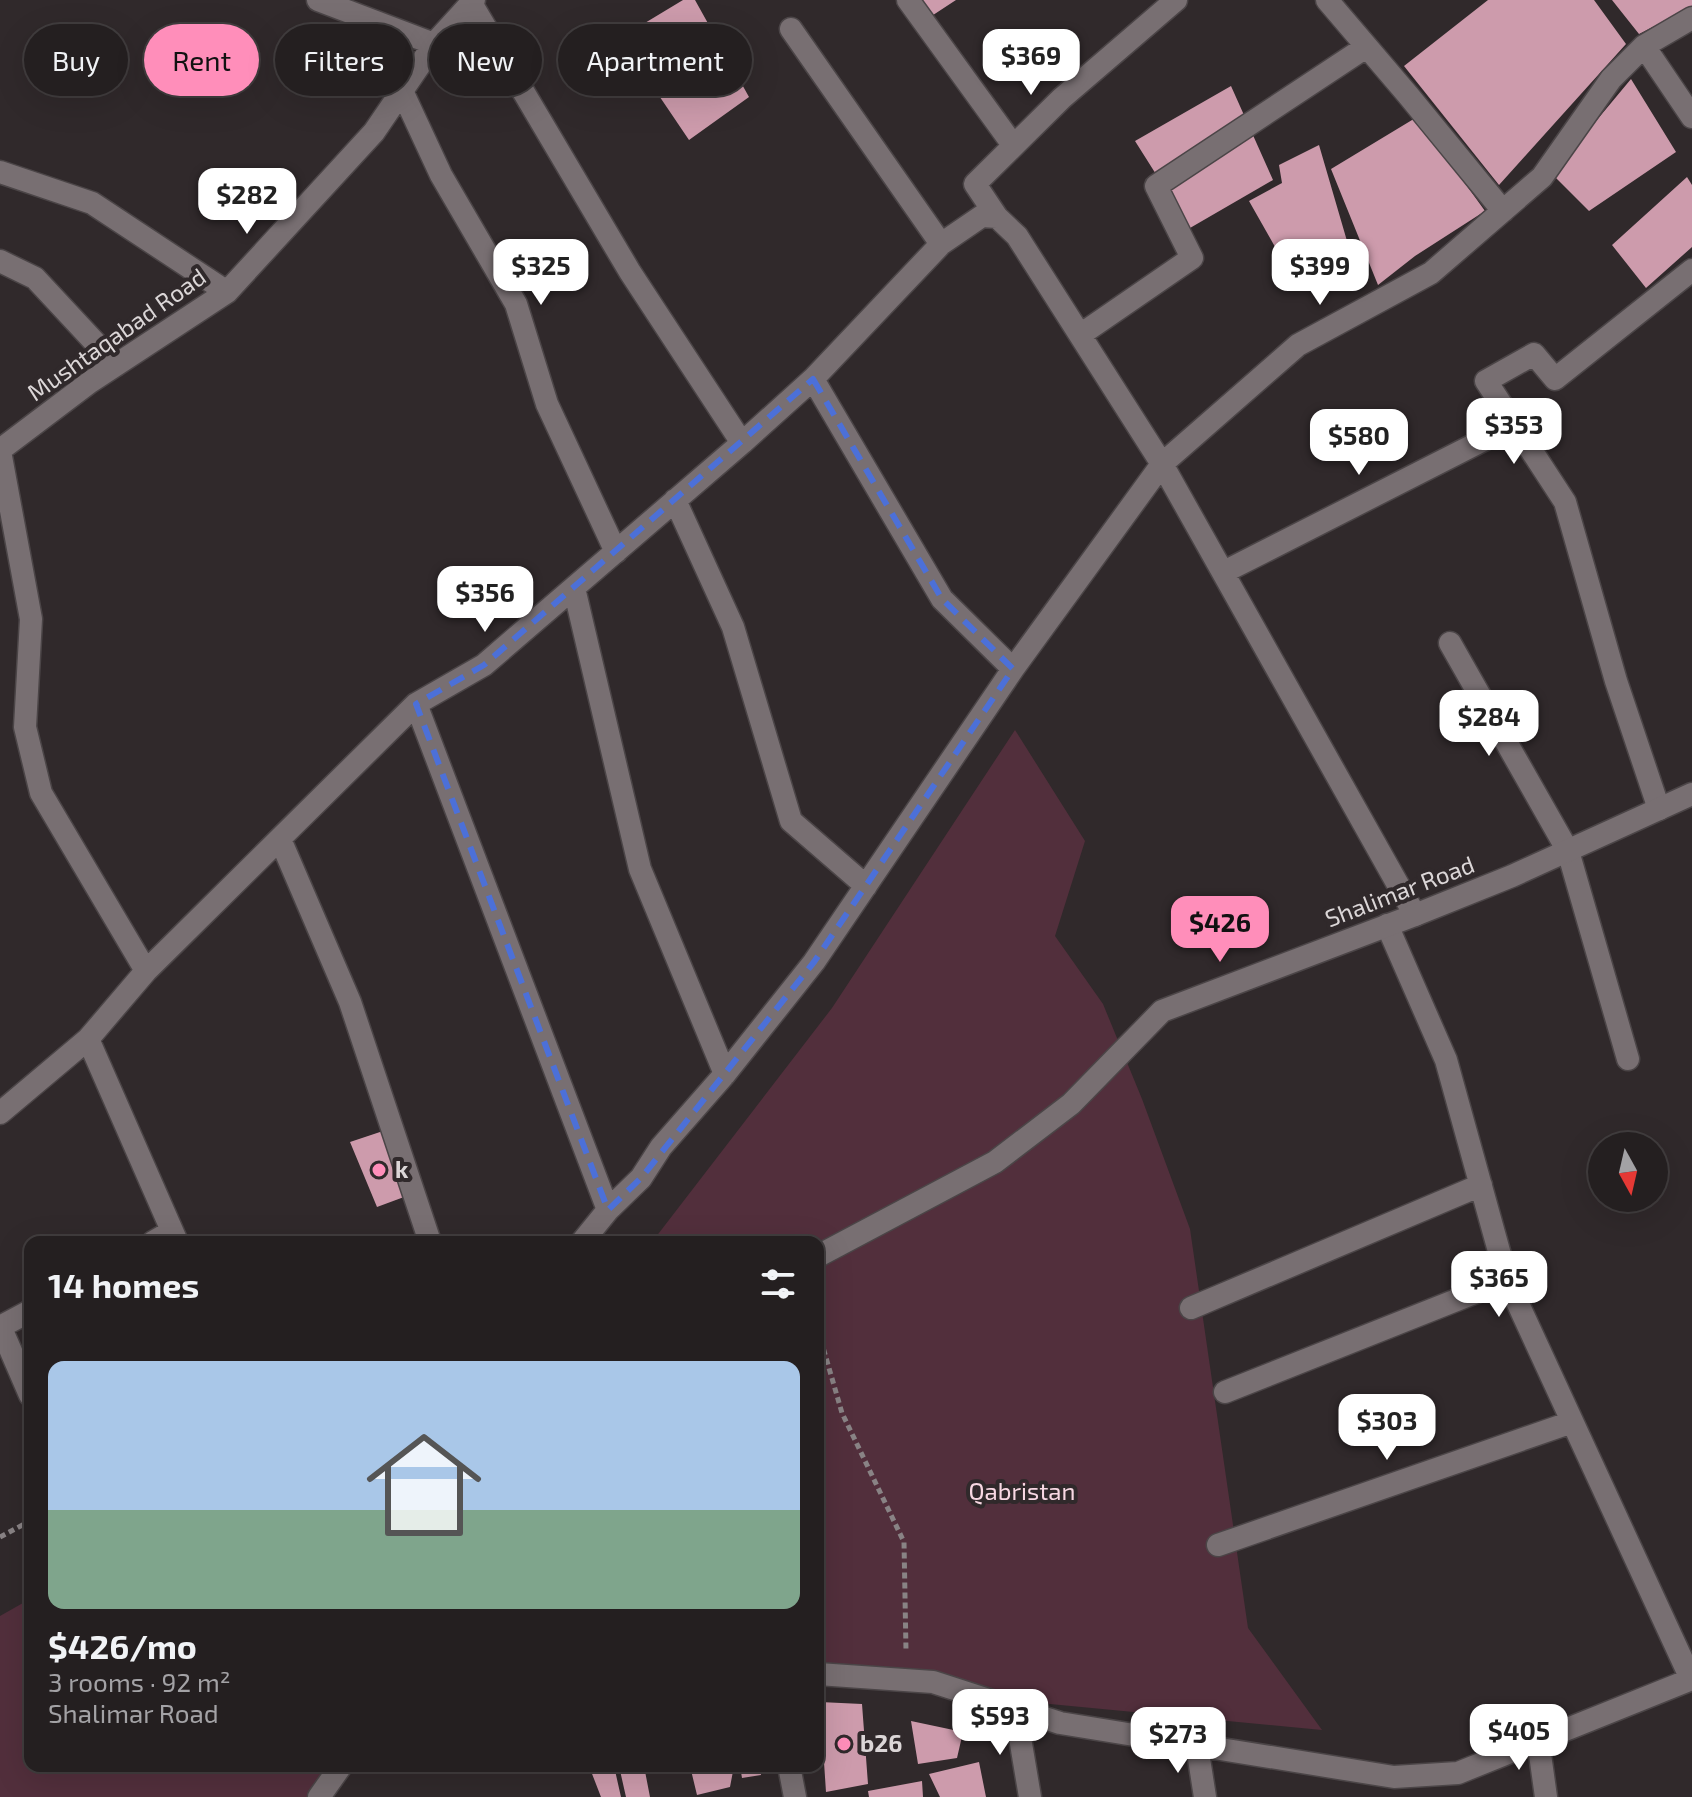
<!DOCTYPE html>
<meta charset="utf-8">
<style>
body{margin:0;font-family:"Exo 2",sans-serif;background:#302c2d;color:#f1f3f6;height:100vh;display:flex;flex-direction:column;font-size:30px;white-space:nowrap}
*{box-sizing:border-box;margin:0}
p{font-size:26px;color:#a3a2a5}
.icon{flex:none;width:44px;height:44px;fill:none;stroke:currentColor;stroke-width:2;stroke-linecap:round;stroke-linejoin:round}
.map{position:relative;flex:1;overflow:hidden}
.drawer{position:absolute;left:24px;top:1236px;width:800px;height:536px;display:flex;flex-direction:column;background:#241f20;border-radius:16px;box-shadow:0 8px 32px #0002,0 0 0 2px #413d3e}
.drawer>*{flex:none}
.guide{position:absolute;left:24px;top:24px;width:800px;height:72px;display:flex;gap:16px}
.needle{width:52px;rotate:172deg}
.tools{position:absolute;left:1588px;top:1132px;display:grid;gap:16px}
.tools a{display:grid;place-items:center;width:80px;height:80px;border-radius:50%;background:#241f20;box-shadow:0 8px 32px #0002,0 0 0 2px #413d3e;font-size:40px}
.price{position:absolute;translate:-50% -68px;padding:0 18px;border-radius:16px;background:#fff;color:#222;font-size:26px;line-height:52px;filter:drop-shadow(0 2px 4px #0008)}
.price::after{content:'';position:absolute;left:50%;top:48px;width:24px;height:18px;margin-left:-12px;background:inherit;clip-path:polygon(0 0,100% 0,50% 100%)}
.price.current{background:#ff8eba;color:#111}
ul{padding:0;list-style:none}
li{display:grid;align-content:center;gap:16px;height:424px;padding:0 24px}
li span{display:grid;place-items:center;height:248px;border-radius:16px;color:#555}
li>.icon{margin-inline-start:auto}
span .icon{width:144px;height:144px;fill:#fffc;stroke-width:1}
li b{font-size:34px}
h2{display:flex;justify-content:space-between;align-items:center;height:96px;padding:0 24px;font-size:34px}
.chip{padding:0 28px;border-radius:36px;background:#241f20;box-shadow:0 8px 32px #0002,0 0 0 2px #413d3e;font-size:28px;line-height:72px}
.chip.current{background:#ff8eba;color:#111}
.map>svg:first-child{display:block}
.green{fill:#522f3c}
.building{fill:#cd9bac}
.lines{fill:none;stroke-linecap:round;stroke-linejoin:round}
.minor-casing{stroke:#4b4547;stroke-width:25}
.tertiary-casing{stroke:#4b4547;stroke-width:25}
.path{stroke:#898385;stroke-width:5;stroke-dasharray:6 4;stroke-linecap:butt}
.minor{stroke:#786f72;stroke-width:22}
.tertiary{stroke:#786f72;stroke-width:22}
.marked{fill:none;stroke:#4c70d8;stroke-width:6;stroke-dasharray:16 10;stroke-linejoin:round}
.poi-dot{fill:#ff8eba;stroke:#30292b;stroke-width:3}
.labels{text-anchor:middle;stroke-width:8;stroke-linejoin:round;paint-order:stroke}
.street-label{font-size:24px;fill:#dbd6d7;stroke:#30292b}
.poi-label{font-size:24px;font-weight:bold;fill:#dbd6d7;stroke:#30292b;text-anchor:start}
.park-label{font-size:24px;fill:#f8d8e3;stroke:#30292b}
</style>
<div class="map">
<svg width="1692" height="1797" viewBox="0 0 1692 1797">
<rect width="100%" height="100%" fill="#30292b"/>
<!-- green -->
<path class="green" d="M1015,730L1085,841L1055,936L1103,1004L1142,1099L1190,1229L1248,1628L1322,1730L997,1699L818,1670V1242H652L832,1008Z
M30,1599V1766H344L322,1797H0V1616Z"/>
<!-- building -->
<path class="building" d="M683,0H695L749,97L689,140L620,38Z
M915,0H956L927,19Z
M1488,0H1594L1626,44L1499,185L1404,66Z
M1612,0H1692V7L1639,34Z
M1631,79L1676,152L1589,211L1552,174Z
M1231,86L1273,180L1190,228L1135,141Z
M1417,117L1485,211L1415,256L1378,285L1331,169Z
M1319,145L1347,241L1287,268L1249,201L1282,183L1279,165Z
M1687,177L1692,185V247L1646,288L1612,245Z
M383,1131L404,1197L377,1207L350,1142Z
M820,1702L862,1704L868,1784L826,1792Z
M911,1721L963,1732L957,1758L918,1764Z
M979,1762L986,1797H940L929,1774Z
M589,1766H614L621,1797H601Z
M619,1766H644L650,1797H626Z
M690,1766H734L730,1787L697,1795Z
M740,1766H760L761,1775L742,1778Z
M922,1781L923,1797H869L868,1791Z"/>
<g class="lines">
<defs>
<path id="minor" d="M318,0L434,44
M908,0L1013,145
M1176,0L1062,98L975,184L997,217L1017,236L1162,464L1415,915
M1327,0L1408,95L1503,211
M471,3L630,272L742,443
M791,29L941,244
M1644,46L1692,117
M402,91L441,175L516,304L547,404L616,552
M0,172L92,203L227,292
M0,261L35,278L116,365
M1080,335L1192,258L1156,186L1366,47
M813,379L942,599L1013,669
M0,450L90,382L227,292L374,132L434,44L474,0
M0,451L31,619L25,727L41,793L146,971
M675,500L733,627L791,821L866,886
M1224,572L1515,424
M574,588L640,869L725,1074
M1450,643L1568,851L1628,1059
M416,704L608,1210
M1659,809L1616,681L1565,502L1486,381L1534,354L1555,379L1692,270
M280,839L350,1002L430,1242
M1387,925L1446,1060L1507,1280L1691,1679
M88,1039L177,1242
M0,1113L88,1039L146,971L416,704L484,665L742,443L813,379L941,244L982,216L997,217
M153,1242L172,1231
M582,1242L608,1210L641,1178L661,1147L725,1074L814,962L1013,669L1162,464L1298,345L1431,273L1542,177L1611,79L1644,46L1692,18
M1191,1308L1481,1185
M0,1326L30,1395
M0,1327L30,1311
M1225,1392L1507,1280
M1218,1545L1572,1422
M818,1674L933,1682L1060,1723L1394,1777L1458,1773L1692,1679
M1015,1708L1030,1797
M1538,1740L1546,1797
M1197,1746L1205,1797
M789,1766L795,1797"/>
<path id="tertiary" d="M818,1256L995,1162L1071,1104L1162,1011L1415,915L1512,876L1692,794
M319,1797L341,1766"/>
</defs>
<!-- minor casing -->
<use href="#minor" class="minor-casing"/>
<!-- tertiary casing -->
<use href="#tertiary" class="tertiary-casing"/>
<!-- path -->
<path class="path" d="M818,1330L842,1413L904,1542L906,1651
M0,1537L30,1521"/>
<!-- minor -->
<use href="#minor" class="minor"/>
<!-- tertiary -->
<use href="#tertiary" class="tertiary"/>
</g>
<!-- marked area -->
<path class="marked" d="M813,379L942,599L1013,669L814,962L641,1178L608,1210L416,704L484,665Z"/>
<!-- markers -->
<g class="poi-dot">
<circle cx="379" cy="1170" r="8"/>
<circle cx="844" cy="1744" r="8"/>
</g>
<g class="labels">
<!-- street labels -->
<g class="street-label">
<text transform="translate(117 335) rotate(-35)" y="8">Mushtaqabad Road</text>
<text transform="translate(1400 892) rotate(-21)" y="8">Shalimar Road</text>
</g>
<!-- poi labels -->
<g class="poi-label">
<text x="395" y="1178">k</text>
<text x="860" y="1752">b26</text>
</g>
<!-- park labels -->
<g class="park-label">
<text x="1022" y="1500">Qabristan</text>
</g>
</g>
</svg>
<div class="tools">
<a><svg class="needle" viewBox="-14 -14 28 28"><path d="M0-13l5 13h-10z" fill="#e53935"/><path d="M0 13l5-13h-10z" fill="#a3a2a5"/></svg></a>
</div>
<b class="price" style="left:1031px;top:97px">$369</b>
<b class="price" style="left:247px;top:236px">$282</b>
<b class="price" style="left:541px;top:307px">$325</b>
<b class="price" style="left:1320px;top:307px">$399</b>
<b class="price" style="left:1514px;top:466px">$353</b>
<b class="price" style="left:1359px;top:477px">$580</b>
<b class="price" style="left:485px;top:634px">$356</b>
<b class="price" style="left:1489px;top:758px">$284</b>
<b class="price current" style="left:1220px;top:964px">$426</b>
<b class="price" style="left:1499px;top:1319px">$365</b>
<b class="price" style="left:1387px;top:1462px">$303</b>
<b class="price" style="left:1000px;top:1757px">$593</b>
<b class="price" style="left:1519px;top:1772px">$405</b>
<b class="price" style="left:1178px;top:1775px">$273</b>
<div class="guide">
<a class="chip">Buy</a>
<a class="chip current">Rent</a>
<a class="chip">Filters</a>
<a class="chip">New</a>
<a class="chip">Apartment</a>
</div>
<section class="drawer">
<h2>14 homes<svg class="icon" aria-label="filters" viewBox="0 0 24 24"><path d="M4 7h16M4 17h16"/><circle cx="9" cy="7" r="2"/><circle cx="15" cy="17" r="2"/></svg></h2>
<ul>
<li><span style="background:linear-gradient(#a9c7e8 60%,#7fa58c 0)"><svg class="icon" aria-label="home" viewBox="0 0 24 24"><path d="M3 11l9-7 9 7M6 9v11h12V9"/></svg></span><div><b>$426/mo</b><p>3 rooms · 92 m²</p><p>Shalimar Road</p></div></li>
</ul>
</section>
</div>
